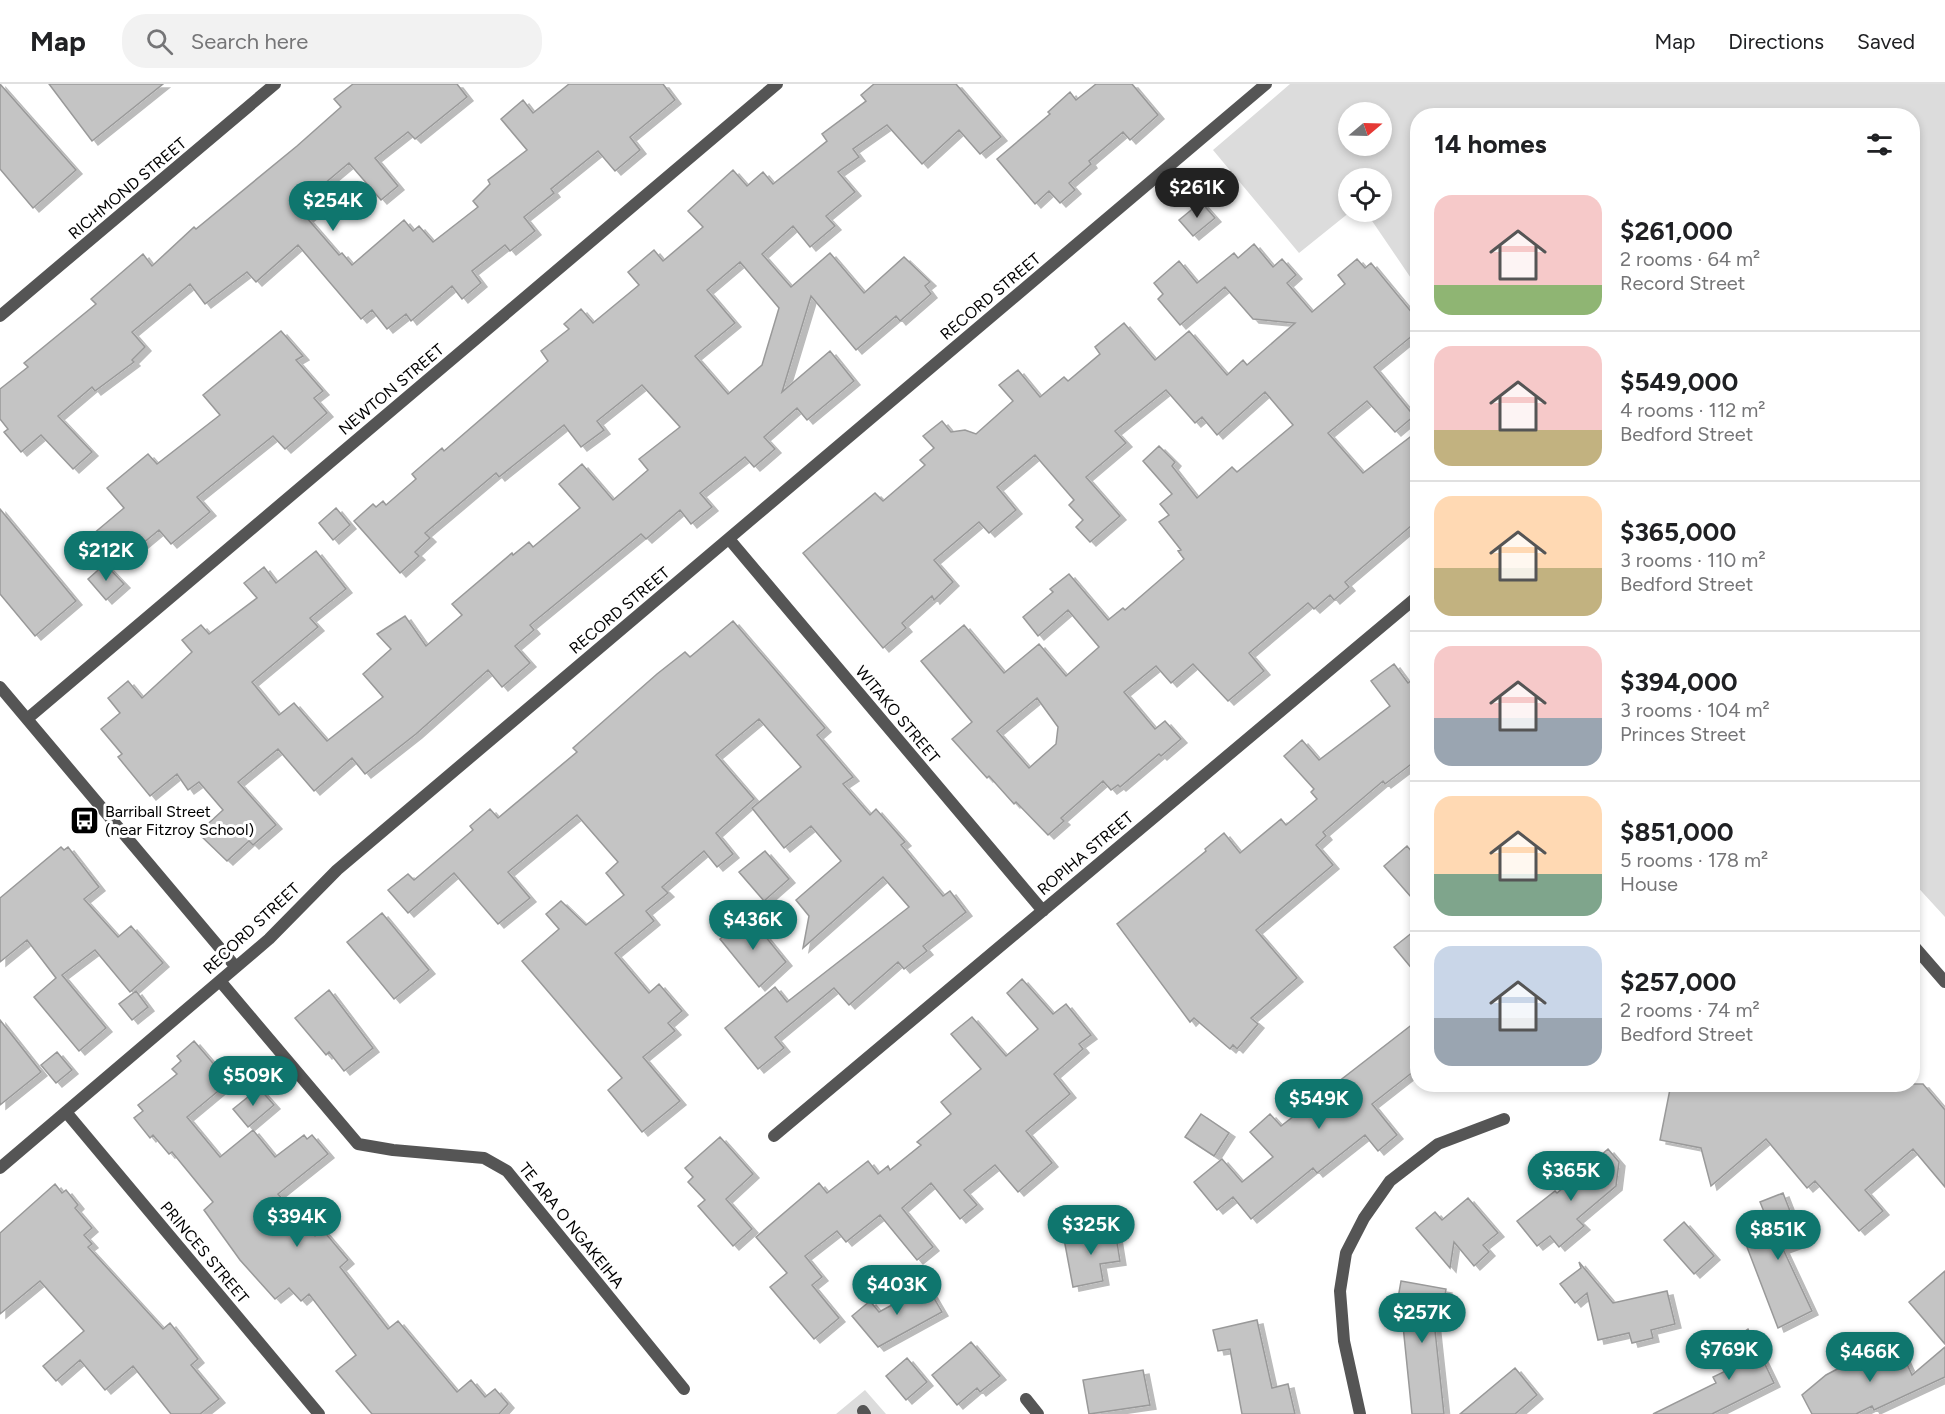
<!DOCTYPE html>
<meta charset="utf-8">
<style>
body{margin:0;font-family:Figtree,sans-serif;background:#f2f2f2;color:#202124;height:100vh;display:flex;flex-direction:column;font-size:22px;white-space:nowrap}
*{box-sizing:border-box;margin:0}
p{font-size:20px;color:#757577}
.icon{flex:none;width:33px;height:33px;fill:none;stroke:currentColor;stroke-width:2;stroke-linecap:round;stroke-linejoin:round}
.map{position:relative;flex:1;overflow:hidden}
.panel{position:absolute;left:1410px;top:24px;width:510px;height:984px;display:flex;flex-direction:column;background:#fff;border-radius:24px;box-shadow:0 3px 9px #0003}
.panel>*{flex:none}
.needle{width:39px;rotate:71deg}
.fabs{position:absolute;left:1338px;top:18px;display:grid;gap:12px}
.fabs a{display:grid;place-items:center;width:54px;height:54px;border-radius:50%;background:#fff;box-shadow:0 3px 9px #0003;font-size:30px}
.price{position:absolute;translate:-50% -51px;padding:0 14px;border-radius:21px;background:#0f766e;color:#fff;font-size:20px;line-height:39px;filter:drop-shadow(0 2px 3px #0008)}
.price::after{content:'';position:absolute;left:50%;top:36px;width:18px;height:14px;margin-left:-9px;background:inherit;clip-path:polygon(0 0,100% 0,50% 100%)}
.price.active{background:#222;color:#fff}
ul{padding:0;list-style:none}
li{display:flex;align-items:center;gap:18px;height:150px;padding:0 24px}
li+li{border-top:2px solid #e0e0e0}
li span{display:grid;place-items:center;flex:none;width:168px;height:120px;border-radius:18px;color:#555}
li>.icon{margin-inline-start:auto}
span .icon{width:72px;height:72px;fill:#fffc;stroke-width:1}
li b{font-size:26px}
h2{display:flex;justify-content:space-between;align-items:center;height:72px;padding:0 24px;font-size:26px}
header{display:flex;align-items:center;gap:36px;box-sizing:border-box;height:84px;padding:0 30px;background:#fff;border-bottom:2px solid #e0e0e0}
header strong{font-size:28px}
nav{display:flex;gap:33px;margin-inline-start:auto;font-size:21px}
.search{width:420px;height:54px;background:#f2f2f2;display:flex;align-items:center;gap:15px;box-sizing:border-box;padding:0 21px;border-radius:24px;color:#757577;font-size:22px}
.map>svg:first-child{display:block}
.green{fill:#dcdcdc;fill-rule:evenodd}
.building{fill:#c4c4c4;stroke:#999;stroke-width:1.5;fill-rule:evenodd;filter:url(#shadow)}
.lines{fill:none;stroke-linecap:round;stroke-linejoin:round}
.lane{stroke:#555;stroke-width:12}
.street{stroke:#555;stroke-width:12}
.labels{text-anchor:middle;stroke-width:6;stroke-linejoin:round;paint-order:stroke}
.street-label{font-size:16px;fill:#000;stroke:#fff}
.poi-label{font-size:16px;fill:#000;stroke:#fff;text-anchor:start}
</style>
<header>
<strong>Map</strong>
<div class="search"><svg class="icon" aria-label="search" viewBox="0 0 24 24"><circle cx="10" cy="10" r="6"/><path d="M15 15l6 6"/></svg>Search here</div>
<nav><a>Map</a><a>Directions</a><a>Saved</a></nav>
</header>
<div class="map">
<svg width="1945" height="1330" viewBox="0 0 1945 1330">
<defs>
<filter id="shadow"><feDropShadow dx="6" dy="4" stdDeviation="0" flood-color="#0004"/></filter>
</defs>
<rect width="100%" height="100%" fill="#fff"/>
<!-- green -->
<path class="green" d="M1290,0H1945V833L1912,797V32H1418L1417,203L1366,128H1382V94H1348L1350,128L1299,169L1213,66ZM1348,28H1382V62H1348Z
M865,1306L886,1330H836Z"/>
<!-- building -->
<path class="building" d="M0,0L76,86L33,124L0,85Z
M49,0H163L92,57Z
M353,0H457L467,13L415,55L408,48L375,74L398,102L381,116L349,79L318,105L328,118L307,134L339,171L342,169L352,181L404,136L413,147L419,142L433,158L478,123L473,117L490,100L488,96L527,66L501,35L523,16L533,29L569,0H663L675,16L630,53L640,66L615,87L598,67L551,105L554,109L524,133L535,147L510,167L505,161L472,187L481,199L462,215L452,202L411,237L406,230L387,245L372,226L361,235L298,161L256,198L247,188L205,220L190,200L132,248L145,263L132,276L134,278L95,307L92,303L58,332L92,368L73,385L41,351L21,368L4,348L8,345L0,335V305L28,283L24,279L96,220L91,215L143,170L152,182L194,143L196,145L297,62L341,23L334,15Z
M874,0H956L1001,53L980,70L959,46L922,80L887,41L853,65L859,73L838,88L855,108L826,132L835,142L810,163L793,142L762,170L791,203L830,169L864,209L904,173L930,198L925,202L931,210L900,237L896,232L856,266L811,212L782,308L830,267L854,297L807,336L797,324L764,353L775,365L754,383L745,373L700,409L712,423L691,440L680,426L646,455L641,450L530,541L534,546L515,562L530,579L502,603L488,586L416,650L365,690L352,674L314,707L278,665L238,698L276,741L253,761L249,757L227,777L198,749L223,726L199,698L188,706L177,690L150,712L118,673L122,670L101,645L120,629L108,614L128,597L142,614L192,568L182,556L201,541L209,550L257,514L244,499L264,483L276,499L316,467L346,505L310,534L318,543L252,598L279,631L294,619L327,657L383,613L363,590L391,565L377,550L405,532L426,562L462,531L452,520L512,469L513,471L529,458L533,463L580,424L559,400L582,380L613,416L648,386L639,375L680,343L642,301L597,337L604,346L581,363L564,341L499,393L496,389L425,449L430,454L415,468L419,472L400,489L354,437L373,420L376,423L383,417L386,421L416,395L412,390L442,364L444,367L548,277L541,267L569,245L564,240L581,225L593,239L639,201L628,188L654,166L663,177L703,143L688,127L733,86L747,102L763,88L773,100L827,57L822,50L866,17L861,11ZM740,178L779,224L762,281L728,310L695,272L735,239L707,206Z
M1096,0H1132L1158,31L1130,56L1123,48L1089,77L1091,80L1069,99L1075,106L1060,119L1049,107L1035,120L997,75L1050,30L1048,28L1070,8L1076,16Z
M1201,118L1215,134L1193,152L1179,136Z
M1254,160L1273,183L1282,175L1296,191L1287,199L1312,228L1345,200L1338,191L1357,175L1365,184L1371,179L1418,236V247L1374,283L1414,332L1395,348L1367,317L1328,349L1363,389L1418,347V436L1345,498L1349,503L1334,516L1330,511L1314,525L1308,519L1249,569L1264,587L1228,617L1193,580L1171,599L1156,582L1124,608L1155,645L1165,637L1181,655L1161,672L1159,670L1120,703L1118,701L1111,706L1103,697L1061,734L1064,737L1048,751L1016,718L1014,720L989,692L987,694L952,655L972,638L921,577L964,541L1004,589L1039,560L1066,592L1099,563L1068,526L1038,552L1023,533L1053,508L1050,505L1069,490L1108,536L1123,524L1125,526L1184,475L1178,467L1181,466L1159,438L1169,431L1160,420L1172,410L1143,377L1159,362L1175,378L1172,382L1197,414L1232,383L1237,388L1293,341L1265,308L1217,351L1202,333L1195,339L1166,306L1115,347L1126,359L1086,393L1120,432L1090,458L1076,443L1083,436L1069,421L1074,416L1035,371L997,403L1016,426L989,449L979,438L934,476L953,498L934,516L932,512L902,539L906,544L883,564L803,469L875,409L883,417L925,381L920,376L934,364L923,352L942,337L951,348L965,346L976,350L1013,317L999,301L1018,286L1040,313L1064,293L1068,297L1100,270L1095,263L1124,239L1155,276L1189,247L1227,291L1243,276L1247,281L1295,239L1253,235L1225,203L1180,241L1158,215L1163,210L1154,199L1179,177L1197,199L1234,169L1238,174ZM1037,614L1058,643L1056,660L1029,684L997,647Z
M281,247L303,272L296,276L323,307L314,314L327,329L285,365L273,352L197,413L210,428L171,460L159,446L118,480L93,450L124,424L107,404L148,370L157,380L220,331L203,311Z
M336,424L350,441L333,456L319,439Z
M0,425L76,517L35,552L0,510Z
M105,480L124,500L106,516L88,495Z
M733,537L825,644L817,651L853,693L843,700L870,731L876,725L905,758L901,761L943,812L950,807L966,828L923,862L927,867L904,885L898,878L849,921L834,904L775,953L784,964L758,985L725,944L775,903L787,918L909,823L883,793L803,864L809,832L796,816L841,777L811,742L784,764L752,724L801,683L759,635L716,671L754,715L716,749L733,770L717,783L704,767L662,803L668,809L646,827L654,837L615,869L649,909L659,900L682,927L668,939L675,947L643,973L680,1017L642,1048L608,1006L622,994L522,877L559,845L546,830L561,817L586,841L624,811L606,789L618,778L577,731L508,788L530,814L498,840L454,789L408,829L388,806L408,790L414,796L473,746L470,742L490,725L498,734L577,668L573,664L657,590L685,568L690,573Z
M1394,580L1408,599L1418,591V675L1385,700L1383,697L1323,748L1326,752L1316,761L1333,781L1256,846L1297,894L1251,934L1258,940L1237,965L1233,961L1230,965L1194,934L1190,938L1117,840L1206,767L1205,765L1224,749L1240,769L1281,735L1286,741L1317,715L1311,708L1314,705L1284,672L1302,656L1319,676L1390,622L1371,597Z
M1407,762L1418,775V821L1384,782Z
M61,763L64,766L68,763L99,803L84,815L118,853L131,842L163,879L130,908L95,866L62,891L106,944L79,967L34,913L56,894L27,856L0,878V814Z
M765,767L789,795L764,817L739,788Z
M382,829L429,886L394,915L347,858Z
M748,831L786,878L759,903L720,855Z
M1418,844V892L1394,863Z
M1022,895L1053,930L1066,920L1091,951L1079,960L1083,965L1054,990L1070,1010L1026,1047L1052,1079L1018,1108L995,1081L964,1106L977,1121L960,1135L931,1099L902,1124L933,1163L917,1176L880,1131L846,1158L837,1147L805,1172L822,1193L812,1201L839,1234L814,1255L770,1203L787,1189L756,1153L819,1099L827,1109L868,1077L878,1090L888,1082L890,1086L921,1061L917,1058L951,1030L941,1018L981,985L951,950L972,933L1006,972L1038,945L1007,909Z
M329,906L373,964L344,987L329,968L326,971L295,934Z
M136,907L148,923L132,936L119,920Z
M0,936L41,988L0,1021Z
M1418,936V984L1372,1020L1397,1051L1378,1067L1365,1051L1317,1089L1313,1084L1251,1135L1233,1113L1217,1126L1194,1098L1222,1075L1242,1098L1273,1073L1250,1048L1270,1030L1281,1042Z
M194,957L229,998L187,1033L220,1073L253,1046L275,1073L304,1051L307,1055L312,1051L328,1070L278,1110L315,1152L322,1145L348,1176L340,1183L388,1245L398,1237L457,1308L471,1296L485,1313L495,1305L508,1320L499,1330H372L336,1287L356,1271L309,1210L301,1217L289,1204L275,1215L240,1176L204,1126L213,1118L172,1068L169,1070L153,1051L150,1054L134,1034L143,1027L138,1021L177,990L172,985L181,977L177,972Z
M57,968L72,986L56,999L41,981Z
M1671,1000H1923L1945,1026V1103L1913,1065L1865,1106L1883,1127L1859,1147L1815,1097L1807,1104L1766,1055L1711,1102L1701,1064L1660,1056Z
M259,1004L274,1021L248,1043L233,1025Z
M1201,1030L1229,1049L1214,1072L1185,1053Z
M720,1053L753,1090L726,1115L752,1145L733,1162L698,1122L705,1116L688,1098L693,1093L685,1084Z
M1608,1065L1619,1078L1616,1102L1577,1135L1584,1142L1559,1163L1550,1152L1537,1162L1517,1137L1555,1107L1557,1109Z
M55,1100L62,1109L66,1106L78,1121L75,1124L92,1144L84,1151L92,1160L88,1163L163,1245L170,1239L198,1275L191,1281L219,1315L200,1330H171L133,1282L105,1306L80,1276L56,1297L43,1282L84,1247L40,1197L0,1230V1149Z
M1783,1109L1802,1158L1783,1165L1812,1227L1778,1244L1742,1150L1769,1140L1760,1118Z
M1468,1114L1498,1149L1483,1161L1489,1168L1474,1182L1454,1158L1450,1184L1416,1144L1435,1128L1442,1136Z
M1684,1138L1714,1172L1694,1190L1664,1156Z
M1115,1146L1120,1177L1100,1180L1103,1197L1073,1203L1064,1155Z
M1579,1178L1613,1219L1667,1207L1675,1240L1651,1246L1653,1254L1632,1259L1629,1249L1598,1256L1587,1209L1575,1219L1560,1200L1581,1184Z
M1945,1187V1260L1909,1218Z
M1401,1197L1446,1205L1441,1238L1434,1237L1444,1330H1412L1402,1232L1395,1231Z
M927,1202L942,1228L878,1263L852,1232L870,1217L879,1228Z
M1257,1236L1272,1304L1288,1300L1295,1330H1242L1230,1265L1218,1267L1213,1246Z
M1748,1245L1774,1299L1712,1330H1653L1716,1299L1713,1293L1736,1282L1725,1261Z
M971,1258L1000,1292L980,1308L977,1304L957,1321L932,1291Z
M1862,1259L1865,1267L1870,1265L1876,1278L1901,1267L1912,1291L1945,1263V1293L1874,1326L1872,1322L1856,1330H1812L1802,1311L1826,1291L1845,1281L1842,1276Z
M907,1274L927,1298L906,1316L886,1292Z
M1515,1284L1537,1311L1515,1330H1460Z
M1143,1286L1150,1321L1089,1330L1083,1296Z"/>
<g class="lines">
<!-- lane -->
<path class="lane" d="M1026,1315L1038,1330
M863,1327L865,1330"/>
<!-- street -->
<path class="street" d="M0,232L275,0
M729,455L1043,827
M0,603L235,882
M27,635L777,0
M1912,860L1945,898
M220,897L358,1060L393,1066L484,1074L507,1087L684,1305
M66,1028L319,1330
M774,1052L1418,512
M0,1084L269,855L337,786L1266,0
M1360,1330L1344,1257L1340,1207L1346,1169L1364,1134L1390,1097L1438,1060L1504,1035"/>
</g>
<!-- icons -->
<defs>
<symbol id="bus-square" viewBox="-11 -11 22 22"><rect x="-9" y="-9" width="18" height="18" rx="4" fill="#000" stroke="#fff"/><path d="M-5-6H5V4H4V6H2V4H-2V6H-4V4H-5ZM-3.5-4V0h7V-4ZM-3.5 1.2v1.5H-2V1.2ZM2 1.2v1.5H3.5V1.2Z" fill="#fff"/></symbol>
</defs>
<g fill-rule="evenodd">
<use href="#bus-square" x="68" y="720" width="33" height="33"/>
</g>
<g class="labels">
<!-- street labels -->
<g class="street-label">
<text transform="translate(127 104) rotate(-40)" y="6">RICHMOND STREET</text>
<text transform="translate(990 212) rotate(-40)" y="6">RECORD STREET</text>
<text transform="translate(391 305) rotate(-40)" y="6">NEWTON STREET</text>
<text transform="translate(619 526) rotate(-40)" y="6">RECORD STREET</text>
<text transform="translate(898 630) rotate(50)" y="6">WITAKO STREET</text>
<text transform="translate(1085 769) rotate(-40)" y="6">ROPIHA STREET</text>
<text transform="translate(251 844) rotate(-43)" y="6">RECORD STREET</text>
<text transform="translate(572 1141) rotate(51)" y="6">TE ARA O NGAKEIHA</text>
<text transform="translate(205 1168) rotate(50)" y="6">PRINCES STREET</text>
</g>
<!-- poi labels -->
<g class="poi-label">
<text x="105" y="733">Barriball Street<tspan x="105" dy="18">(near Fitzroy School)</tspan></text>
</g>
</g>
</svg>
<div class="fabs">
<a><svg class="needle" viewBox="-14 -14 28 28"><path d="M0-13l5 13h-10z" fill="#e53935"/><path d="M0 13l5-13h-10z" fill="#757577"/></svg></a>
<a><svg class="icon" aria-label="locate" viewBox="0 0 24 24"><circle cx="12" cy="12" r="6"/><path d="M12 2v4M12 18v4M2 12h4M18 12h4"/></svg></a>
</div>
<b class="price active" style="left:1197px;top:135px">$261K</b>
<b class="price" style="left:333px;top:148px">$254K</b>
<b class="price" style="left:106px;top:498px">$212K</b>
<b class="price" style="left:753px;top:867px">$436K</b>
<b class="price" style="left:253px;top:1023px">$509K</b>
<b class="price" style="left:1319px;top:1046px">$549K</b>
<b class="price" style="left:1571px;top:1118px">$365K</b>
<b class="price" style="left:297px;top:1164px">$394K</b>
<b class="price" style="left:1091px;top:1172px">$325K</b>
<b class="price" style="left:1778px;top:1177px">$851K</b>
<b class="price" style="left:897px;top:1232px">$403K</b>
<b class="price" style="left:1422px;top:1260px">$257K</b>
<b class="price" style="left:1729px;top:1297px">$769K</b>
<b class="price" style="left:1870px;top:1299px">$466K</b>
<section class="panel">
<h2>14 homes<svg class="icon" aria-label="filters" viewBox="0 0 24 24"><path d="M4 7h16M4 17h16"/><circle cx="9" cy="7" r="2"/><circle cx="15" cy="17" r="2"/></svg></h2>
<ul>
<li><span style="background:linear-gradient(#f6c9c9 75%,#8fb573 0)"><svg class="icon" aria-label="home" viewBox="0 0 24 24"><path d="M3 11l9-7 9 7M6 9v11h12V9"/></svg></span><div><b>$261,000</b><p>2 rooms · 64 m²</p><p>Record Street</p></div></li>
<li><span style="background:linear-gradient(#f6c9c9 70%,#c2b280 0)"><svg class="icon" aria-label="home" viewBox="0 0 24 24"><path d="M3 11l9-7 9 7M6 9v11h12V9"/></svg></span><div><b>$549,000</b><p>4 rooms · 112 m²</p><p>Bedford Street</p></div></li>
<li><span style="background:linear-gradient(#ffd9b3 60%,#c2b280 0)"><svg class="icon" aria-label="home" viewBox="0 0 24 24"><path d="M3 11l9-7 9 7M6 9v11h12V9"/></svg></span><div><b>$365,000</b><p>3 rooms · 110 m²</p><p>Bedford Street</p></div></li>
<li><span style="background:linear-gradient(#f6c9c9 60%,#9aa5b1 0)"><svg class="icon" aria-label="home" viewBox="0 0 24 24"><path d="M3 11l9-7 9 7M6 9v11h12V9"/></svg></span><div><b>$394,000</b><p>3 rooms · 104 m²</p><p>Princes Street</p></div></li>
<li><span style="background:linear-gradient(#ffd9b3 65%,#7fa58c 0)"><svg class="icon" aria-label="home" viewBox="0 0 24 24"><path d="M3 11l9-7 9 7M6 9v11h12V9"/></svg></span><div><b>$851,000</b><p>5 rooms · 178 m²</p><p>House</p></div></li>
<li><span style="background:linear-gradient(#c9d6e8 60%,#9aa5b1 0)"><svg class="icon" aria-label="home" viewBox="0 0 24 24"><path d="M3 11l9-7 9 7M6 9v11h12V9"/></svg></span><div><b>$257,000</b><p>2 rooms · 74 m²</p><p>Bedford Street</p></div></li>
</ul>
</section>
</div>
